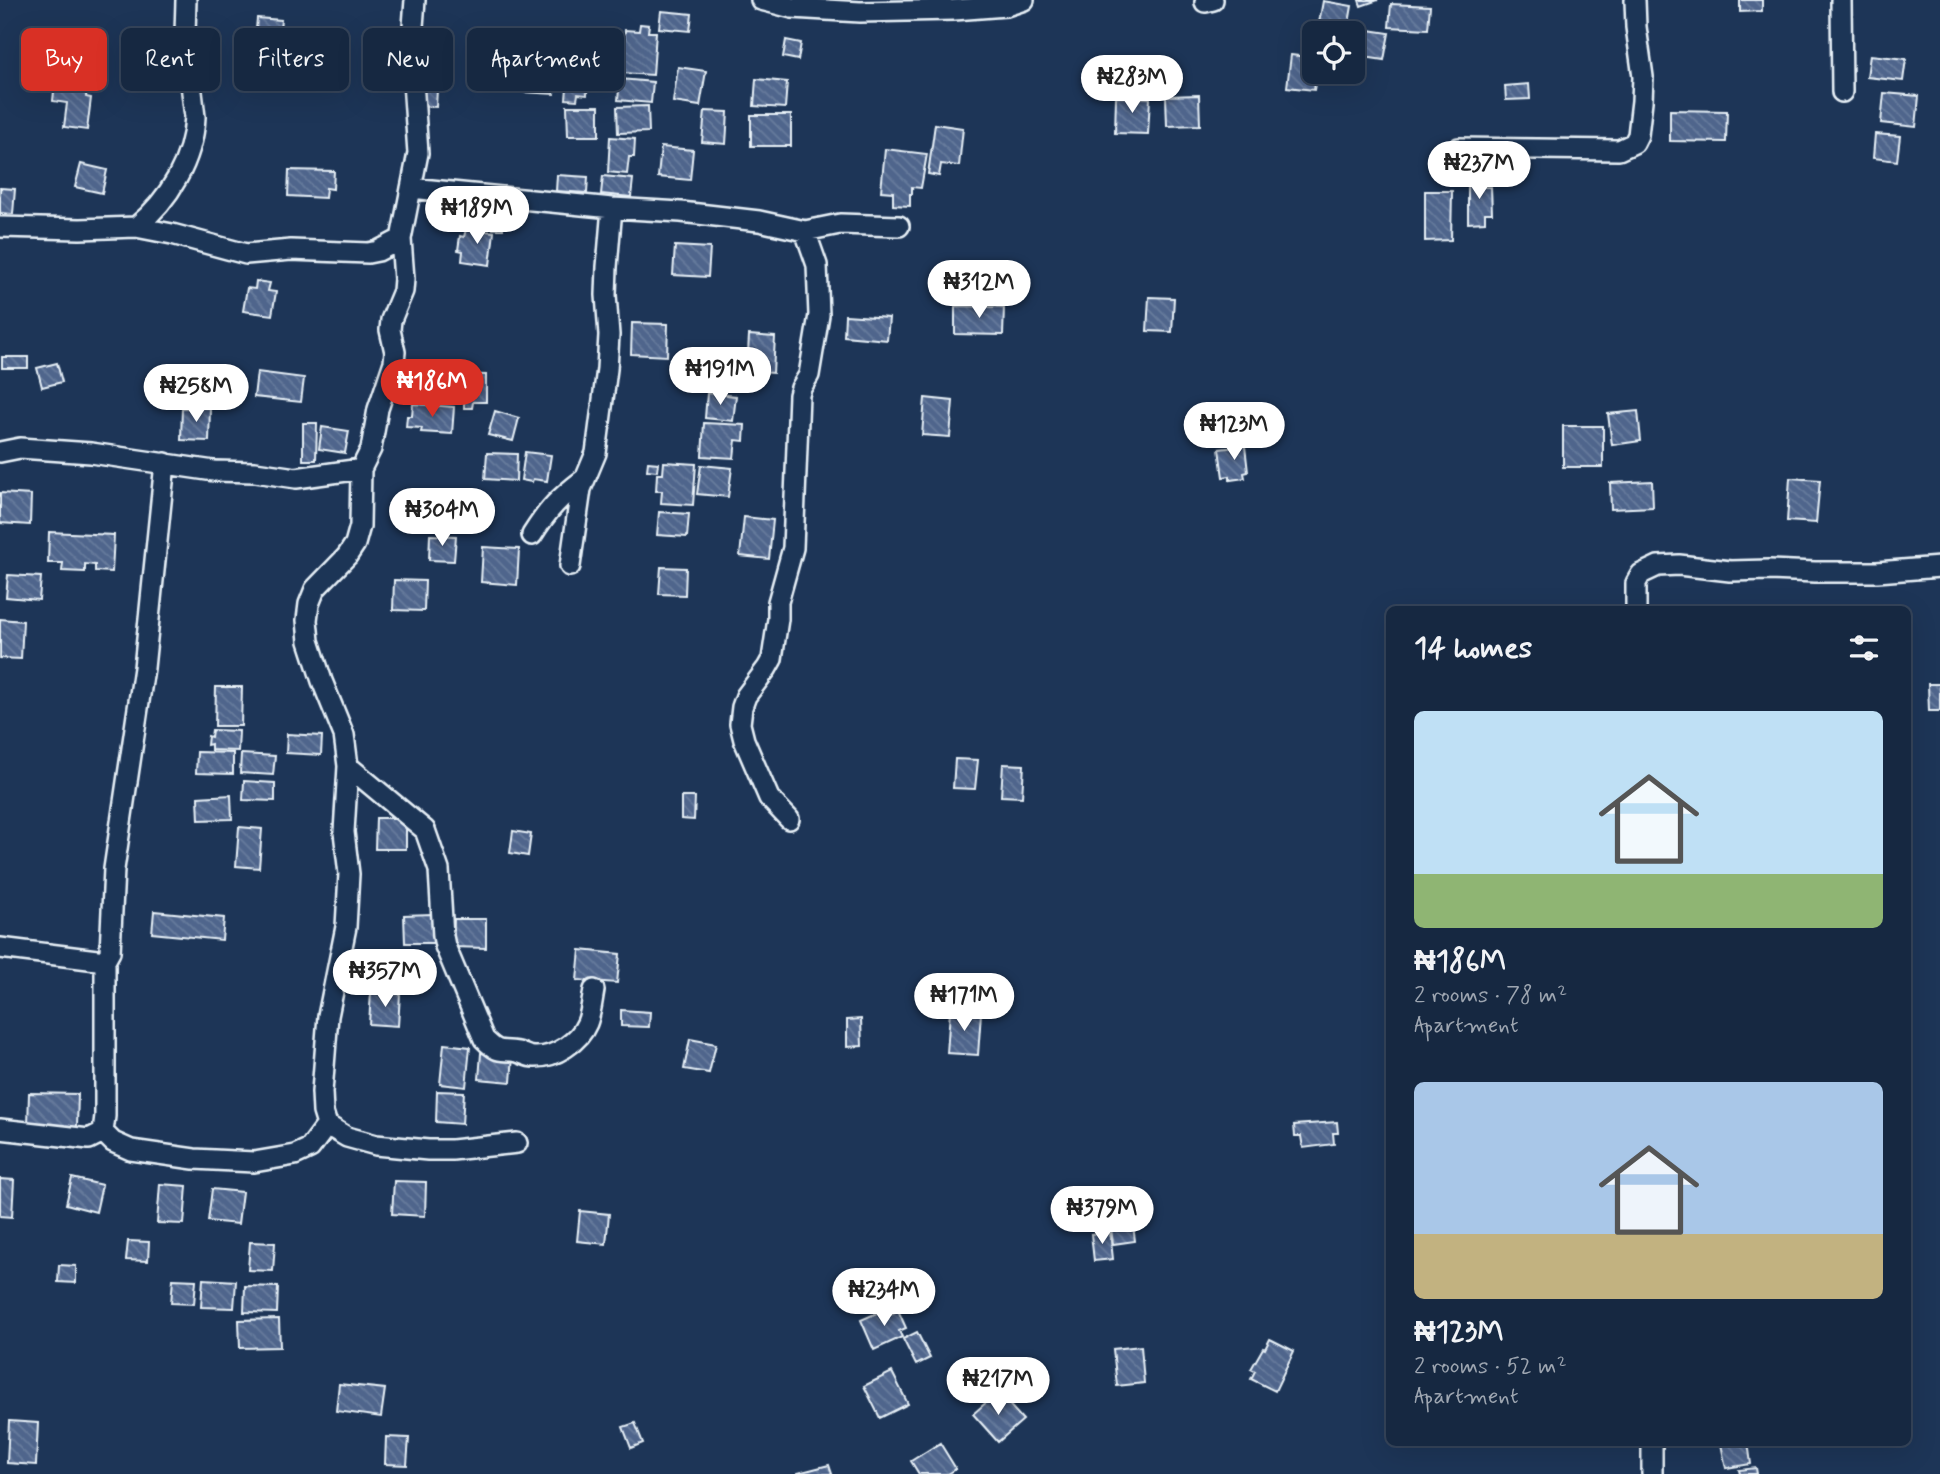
<!DOCTYPE html>
<meta charset="utf-8">
<style>
body{margin:0;font-family:Mynerve,sans-serif;background:#23344c;color:#f1f3f6;height:100vh;display:flex;flex-direction:column;font-size:26px;white-space:nowrap}
*{box-sizing:border-box;margin:0}
p{font-size:23px;color:#9ea6b1}
.icon{flex:none;width:38px;height:38px;fill:none;stroke:currentColor;stroke-width:2;stroke-linecap:round;stroke-linejoin:round}
.map{position:relative;flex:1;overflow:hidden}
.side{position:absolute;left:1386px;top:606px;width:525px;height:840px;display:flex;flex-direction:column;background:#162841;border-radius:10px;box-shadow:0 7px 28px #0002,0 0 0 2px #35445a}
.side>*{flex:none}
.top-card{position:absolute;left:21px;top:28px;width:665px;height:63px;display:flex;gap:14px}
.controls{position:absolute;left:1302px;top:21px;display:grid;gap:14px}
.controls a{display:grid;place-items:center;width:63px;height:63px;border-radius:10px;background:#162841;box-shadow:0 7px 28px #0002,0 0 0 2px #35445a;font-size:35px}
.price{position:absolute;translate:-50% -60px;padding:0 16px;border-radius:24px;background:#fff;color:#222;font-size:23px;line-height:46px;filter:drop-shadow(0 2px 4px #0008)}
.price::after{content:'';position:absolute;left:50%;top:42px;width:21px;height:16px;margin-left:-10px;background:inherit;clip-path:polygon(0 0,100% 0,50% 100%)}
.price.on{background:#d93025;color:#fff}
ul{padding:0;list-style:none}
li{display:grid;align-content:center;gap:14px;height:371px;padding:0 28px}
li span{display:grid;place-items:center;height:217px;border-radius:10px;color:#555}
li>.icon{margin-inline-start:auto}
span .icon{width:126px;height:126px;fill:#fffc;stroke-width:1}
li b{font-size:30px}
h2{display:flex;justify-content:space-between;align-items:center;height:84px;padding:0 28px;font-size:30px}
.tag{padding:0 24px;border-radius:10px;background:#162841;box-shadow:0 7px 28px #0002,0 0 0 2px #35445a;font-size:24px;line-height:63px}
.tag.on{background:#d93025;color:#fff}
.map>svg:first-child{display:block}
.building{fill:url(#building-back-hatch);stroke:#e8f1f8;stroke-width:2}
.lines{fill:none;stroke-linecap:round;stroke-linejoin:round}
.minor-casing{stroke:#e8f1f8;stroke-width:24}
.minor{stroke:#1d3557;stroke-width:19}
</style>
<div class="map">
<svg width="1940" height="1474" viewBox="0 0 1940 1474">
<defs>
<pattern id="building-back-hatch" width="6" height="6" patternUnits="userSpaceOnUse" patternTransform="scale(1.75)"><rect width="6" height="6" fill="#4f658c"/><path d="M-1 5l2 2M0 0l6 6M5-1l2 2" fill="none" stroke="#687c9d"/></pattern>
</defs>
<rect width="100%" height="100%" fill="#1d3557"/>
<filter id="ink" filterUnits="userSpaceOnUse"><feTurbulence type="fractalNoise" baseFrequency=".0143" numOctaves="2"/><feDisplacementMap in="SourceGraphic" scale="14" xChannelSelector="R" yChannelSelector="G"/><feConvolveMatrix kernelMatrix="1 2 1 2 8 2 1 2 1" color-interpolation-filters="sRGB"/></filter>
<g filter="url(#ink)">
<!-- building -->
<path class="building" d="M1359,0H1378L1361,6Z
M1740,0H1762V11L1740,12Z
M1323,1L1352,6L1348,29L1319,23Z
M1391,4L1430,6L1428,29L1389,27Z
M661,11L692,14L690,31L659,28Z
M257,18L281,20L277,54L254,52Z
M640,24L649,25L648,32H656L653,75L622,73L625,30L639,31Z
M1369,30L1389,33L1384,60L1364,57Z
M786,40L801,43L798,60L783,57Z
M1291,55L1314,58V72H1317L1314,90L1287,87Z
M1870,55L1906,59L1903,81L1867,77Z
M525,66L556,68L554,94L523,92Z
M569,66L589,70L587,95L578,94L577,100L566,99Z
M678,67L706,71L700,106L673,102Z
M254,69L279,71L277,87L252,85Z
M620,79L653,82L651,103L618,100Z
M756,79L787,82L785,108L754,106Z
M55,82L87,87L86,97L91,98L87,130L64,127L67,103L53,101Z
M1529,84L1530,99L1506,100L1505,86Z
M422,88L437,89L436,107L422,106Z
M1884,93L1919,96L1916,127L1881,123Z
M1199,95L1200,125L1167,126L1166,96Z
M1116,97L1150,98L1148,134L1115,133Z
M567,106H599V136H568Z
M648,106L649,132L618,133L617,107Z
M1670,110L1727,111L1726,142L1670,141Z
M705,111L728,112L726,144L702,142Z
M751,115H791V146H751Z
M935,124L963,128L959,166L941,164L939,176L928,174Z
M1875,134L1900,136L1897,161L1873,158Z
M610,137L635,139L634,157H629L627,174L608,172Z
M661,147L693,150L690,180L658,177Z
M885,149L927,154L921,188L912,187V194H910V206L893,205V192L881,191Z
M81,164L107,170L102,193L75,187Z
M289,170L334,171L333,189L326,188L325,198L288,196Z
M557,175L588,177L587,193L556,191Z
M603,176L633,179L631,197L601,194Z
M1484,179V187H1491L1492,213H1485V222L1468,223V180Z
M0,188L15,189L13,214L0,213Z
M1425,191H1452L1451,240L1425,241Z
M493,220L503,221V229H493Z
M466,229L494,232L490,265L462,261L463,251L458,250L460,236L464,237Z
M675,246L710,248L708,277L673,275Z
M256,281L270,283L268,291L276,292L272,315L243,311L247,288L255,289Z
M1149,297L1174,298L1172,332L1147,331Z
M955,306L1004,307L1003,335L955,334Z
M845,315L889,318L887,340L844,336Z
M632,323L668,324L667,356L631,354Z
M749,335L775,337L773,373L747,371Z
M2,357H28V368H2Z
M57,363L62,382L42,387L37,368Z
M257,372L304,378L301,402L254,397Z
M446,374L486,375V402H473L472,408H464V401H450V391H445Z
M707,393L736,396L733,421L705,418Z
M925,398L953,401L950,437L922,435Z
M413,404L454,407L452,434L421,432L422,428L406,427L407,416H412Z
M182,408H210L209,441L181,440Z
M495,411L519,418L513,441L488,435Z
M1638,411L1641,441L1612,445L1608,414Z
M303,423H317L316,460H303Z
M704,423L745,425L744,441L736,440L734,458L702,456Z
M1563,426H1603V467H1563Z
M322,427L349,431L345,453L319,449Z
M1245,446L1248,472L1244,473L1245,478L1230,480V476L1223,477L1219,449Z
M525,452L551,455L547,481L533,479L532,482L521,480Z
M487,453L517,454L516,481L485,479Z
M648,462L658,463L657,471L647,470Z
M664,462L696,464L693,505L661,503L662,491H656L657,474H663Z
M701,465L732,468L728,497L697,494Z
M1790,478L1820,480L1816,523L1787,521Z
M1652,481L1653,507L1611,509L1610,483Z
M0,493L31,495L30,525L0,523Z
M659,512L689,514L687,537L657,535Z
M744,517L773,520L769,559L740,556Z
M49,532L114,535L112,572L95,571V565L85,564V572L62,571L63,563H48Z
M430,535L456,536L454,561L429,560Z
M483,547L519,549L517,585L481,582Z
M661,567L686,568L685,595L659,594Z
M8,575L41,577L39,600L6,597Z
M394,580L425,581L424,611L393,610Z
M0,619L23,621L21,659L0,658Z
M1928,684H1940V711H1929Z
M216,687H242L241,726H215Z
M212,730L239,731L238,751L211,750V744L207,745L208,736L211,737Z
M287,734L322,736L321,755L286,753Z
M197,752L233,753V774L196,773Z
M241,754L275,756L273,775L240,773Z
M955,759L978,760L975,789L953,788Z
M1003,764L1024,765L1022,797L1001,796Z
M244,781L275,783V801L243,800Z
M231,795L232,819L199,820L198,797Z
M681,797H695L694,820L681,819Z
M376,818H406V849H375Z
M239,827L262,829L259,868L236,866Z
M513,831L531,834L528,856L510,853Z
M154,911L224,918L222,940L152,933Z
M432,914L433,943H405L404,915Z
M454,919H486V948L453,947Z
M580,950L620,954L617,983L577,980Z
M371,992L400,994L398,1026L369,1024Z
M621,1010L650,1012L649,1027L621,1026Z
M950,1011L981,1013L978,1055L947,1053Z
M861,1019L862,1046L847,1047V1020Z
M690,1039L716,1044L709,1073L684,1069Z
M444,1044L470,1047L466,1087L440,1084Z
M481,1053L513,1055L511,1082L479,1079Z
M437,1091L464,1092L462,1124L436,1122Z
M29,1093L78,1094L77,1127L28,1125Z
M1337,1122L1338,1133H1333L1334,1144L1303,1148L1301,1136H1295L1294,1125Z
M72,1178L102,1185L96,1212L66,1204Z
M0,1179L14,1180L12,1217L0,1216Z
M394,1181L426,1182L425,1216L392,1214Z
M160,1184L187,1186L184,1224L157,1223Z
M212,1189L242,1192L238,1224L208,1221Z
M1131,1209L1135,1241L1113,1244L1109,1211Z
M580,1211L609,1214L606,1244L577,1241Z
M1110,1232L1113,1259L1094,1261L1091,1234Z
M128,1241L149,1242L148,1261L126,1260Z
M250,1242L275,1243L273,1271L248,1270Z
M59,1265L76,1266V1283L58,1282Z
M173,1279L196,1280L194,1304L171,1303Z
M203,1279L236,1281L234,1308L201,1307Z
M245,1286L278,1287L277,1313L244,1312Z
M888,1308L891,1314L898,1310L906,1328L899,1331L902,1337L874,1350L861,1320Z
M279,1319L280,1347L240,1348L239,1320Z
M917,1332L930,1358L916,1365L903,1339Z
M1270,1339L1294,1351L1275,1391L1251,1379L1255,1371L1251,1369L1263,1348L1265,1349Z
M1141,1346L1144,1383L1117,1386L1113,1349Z
M892,1372L908,1404L880,1418L864,1386Z
M339,1384L385,1389L381,1417L336,1411Z
M998,1392L1023,1420L998,1442L973,1414Z
M9,1421L38,1423L36,1465L7,1463Z
M635,1423L643,1443L631,1448L623,1427Z
M386,1437L409,1438L407,1465L385,1464Z
M1730,1442H1748L1751,1464L1726,1468L1721,1444Z
M940,1443L956,1469L948,1474H919L911,1461Z
M829,1465L832,1474H798V1473Z
M1756,1468L1757,1474H1740L1739,1470Z"/>
<g class="lines">
<defs>
<path id="minor" d="M415,0L411,53L418,153L401,239L404,279L403,291L391,320L390,330L395,352L394,362L378,409L371,449L361,469L360,526L355,544L347,556L315,589L309,604L307,620L309,641L322,681L344,735L348,766L344,832L349,874L346,927L328,1016L322,1092L323,1112L327,1125L347,1137L376,1145L428,1150H452L517,1143
M761,0L792,8L860,12L954,10L1006,6L1024,0
M1841,0L1842,92
M1205,2L1213,0
M1459,148L1619,150L1634,143L1638,135L1642,101L1643,77L1636,27L1635,0
M411,188L612,208L681,212L759,221L805,231L840,224L899,226
M0,227L80,229L136,227L172,234L246,254L291,250L368,253L378,251L401,239
M136,227C169,200 193,160 195,117L185,34L186,0
M0,452L20,448L91,453L214,471L255,472L296,478L361,469
M532,535C549,508 559,498 584,479
M570,566L581,489L596,453L607,369L609,335L606,295L607,267L612,208
M1636,609V583L1641,574L1658,566L1679,565L1730,571L1769,570L1815,572H1877L1940,567
M348,766L425,830L439,870L443,936L445,946L484,1039C501,1056 500,1048 518,1052C524,1054 528,1057 534,1057C555,1058 579,1042 587,1023C591,1013 592,1001 594,990
M789,819L769,798L744,740L740,724L742,707L746,696L767,668L772,659L778,619V602L793,548L799,395L801,388L809,375L819,315L817,265L805,231
M0,948L105,961L110,952L114,869L144,668L165,463
M0,1129L89,1139L103,1132L105,1116V961
M103,1132L113,1142L131,1150L194,1159L254,1162L295,1155L310,1148L327,1125
M1652,1474V1442"/>
</defs>
<!-- minor casing -->
<use href="#minor" class="minor-casing"/>
<!-- minor -->
<use href="#minor" class="minor"/>
</g>
</g>
</svg>
<div class="controls">
<a><svg class="icon" aria-label="locate" viewBox="0 0 24 24"><circle cx="12" cy="12" r="6"/><path d="M12 2v4M12 18v4M2 12h4M18 12h4"/></svg></a>
</div>
<b class="price" style="left:1132px;top:115px">₦283M</b>
<b class="price" style="left:1479px;top:201px">₦237M</b>
<b class="price" style="left:477px;top:246px">₦189M</b>
<b class="price" style="left:979px;top:320px">₦312M</b>
<b class="price" style="left:720px;top:407px">₦191M</b>
<b class="price on" style="left:432px;top:419px">₦186M</b>
<b class="price" style="left:196px;top:424px">₦258M</b>
<b class="price" style="left:1234px;top:462px">₦123M</b>
<b class="price" style="left:442px;top:548px">₦304M</b>
<b class="price" style="left:385px;top:1009px">₦357M</b>
<b class="price" style="left:964px;top:1033px">₦171M</b>
<b class="price" style="left:1102px;top:1246px">₦379M</b>
<b class="price" style="left:884px;top:1328px">₦234M</b>
<b class="price" style="left:998px;top:1417px">₦217M</b>
<div class="top-card">
<a class="tag on">Buy</a>
<a class="tag">Rent</a>
<a class="tag">Filters</a>
<a class="tag">New</a>
<a class="tag">Apartment</a>
</div>
<section class="side">
<h2>14 homes<svg class="icon" aria-label="filters" viewBox="0 0 24 24"><path d="M4 7h16M4 17h16"/><circle cx="9" cy="7" r="2"/><circle cx="15" cy="17" r="2"/></svg></h2>
<ul>
<li><span style="background:linear-gradient(#bfe0f5 75%,#8fb573 0)"><svg class="icon" aria-label="home" viewBox="0 0 24 24"><path d="M3 11l9-7 9 7M6 9v11h12V9"/></svg></span><div><b>₦186M</b><p>2 rooms · 78 m²</p><p>Apartment</p></div></li>
<li><span style="background:linear-gradient(#a9c7e8 70%,#c2b280 0)"><svg class="icon" aria-label="home" viewBox="0 0 24 24"><path d="M3 11l9-7 9 7M6 9v11h12V9"/></svg></span><div><b>₦123M</b><p>2 rooms · 52 m²</p><p>Apartment</p></div></li>
</ul>
</section>
</div>
